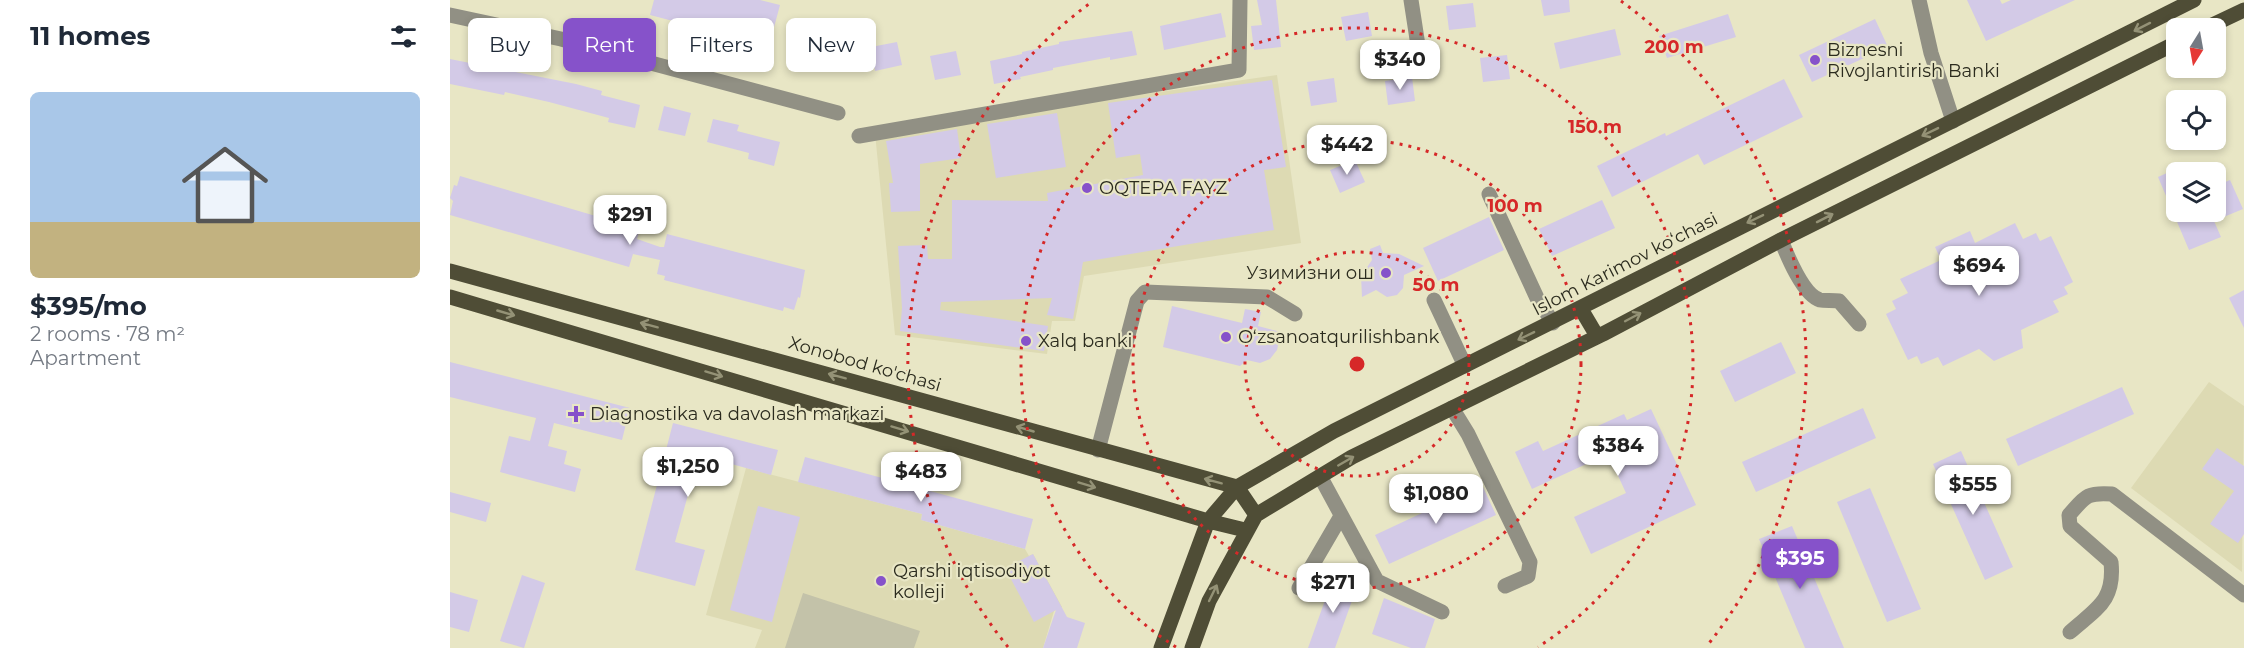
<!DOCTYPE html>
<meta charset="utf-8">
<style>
body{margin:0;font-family:Montserrat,sans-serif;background:#f6f6f7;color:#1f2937;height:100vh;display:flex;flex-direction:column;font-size:22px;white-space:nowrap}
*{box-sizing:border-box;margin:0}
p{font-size:20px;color:#747a83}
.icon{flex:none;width:33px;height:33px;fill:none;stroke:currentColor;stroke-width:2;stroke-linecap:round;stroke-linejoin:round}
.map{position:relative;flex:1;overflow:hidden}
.side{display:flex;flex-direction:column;background:#fff;width:450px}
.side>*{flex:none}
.hud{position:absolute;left:18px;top:18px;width:570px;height:54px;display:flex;gap:12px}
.needle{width:39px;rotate:191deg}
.tools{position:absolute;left:1716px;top:18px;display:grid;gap:12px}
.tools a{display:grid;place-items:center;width:60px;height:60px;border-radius:9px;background:#fff;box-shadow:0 3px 9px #0003;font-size:30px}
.price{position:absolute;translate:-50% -51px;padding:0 14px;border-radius:12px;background:#fff;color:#222;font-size:20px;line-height:39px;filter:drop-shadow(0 2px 3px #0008)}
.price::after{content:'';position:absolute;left:50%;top:36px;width:18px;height:14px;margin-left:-9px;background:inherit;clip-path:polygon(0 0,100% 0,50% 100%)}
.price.on{background:#8652ca;color:#fff}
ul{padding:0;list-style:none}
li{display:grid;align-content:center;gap:12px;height:318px;padding:0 30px}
li span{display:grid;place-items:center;height:186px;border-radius:9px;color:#555}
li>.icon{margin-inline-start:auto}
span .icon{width:108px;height:108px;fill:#fffc;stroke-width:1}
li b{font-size:26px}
h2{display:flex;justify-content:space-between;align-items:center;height:72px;padding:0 30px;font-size:26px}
.pill{padding:0 21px;border-radius:9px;background:#fff;box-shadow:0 3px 9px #0003;font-size:21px;line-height:54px}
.pill.on{background:#8652ca;color:#fff}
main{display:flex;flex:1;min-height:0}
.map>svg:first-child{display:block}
.built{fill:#dddab3}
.green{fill:#c3c2a9}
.building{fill:#d3cae7}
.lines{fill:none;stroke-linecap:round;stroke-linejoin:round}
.minor{stroke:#919084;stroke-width:15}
.major{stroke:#4f4d36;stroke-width:15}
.oneway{stroke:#949276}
.ring{fill:none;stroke:#d62828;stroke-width:3;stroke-dasharray:3 6}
.poi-dot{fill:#8652ca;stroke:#e8e6c5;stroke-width:2}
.labels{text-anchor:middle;stroke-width:4.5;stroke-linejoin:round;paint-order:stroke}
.poi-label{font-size:18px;fill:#2b2b1e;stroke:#e8e6c5;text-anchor:start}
.street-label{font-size:18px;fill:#2b2b1e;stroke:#e8e6c5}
.centre{fill:#d62828;stroke:#e8e6c5;stroke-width:3}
.ring-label{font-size:18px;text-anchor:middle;font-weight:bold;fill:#d62828;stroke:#e8e6c5;stroke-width:4.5;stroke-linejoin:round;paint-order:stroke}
</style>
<main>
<section class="side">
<h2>11 homes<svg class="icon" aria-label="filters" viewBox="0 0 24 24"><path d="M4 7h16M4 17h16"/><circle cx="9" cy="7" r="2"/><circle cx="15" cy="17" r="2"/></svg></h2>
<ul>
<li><span style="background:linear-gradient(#a9c7e8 70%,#c2b280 0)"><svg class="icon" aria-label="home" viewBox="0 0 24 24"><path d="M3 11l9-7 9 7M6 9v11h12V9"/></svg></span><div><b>$395/mo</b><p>2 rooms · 78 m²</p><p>Apartment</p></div></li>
</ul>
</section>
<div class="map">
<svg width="1794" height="648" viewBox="0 0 1794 648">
<rect width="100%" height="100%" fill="#e8e6c5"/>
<!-- built -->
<path class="built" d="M827,75L851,243L634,276L625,321H602L597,354L445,335L425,133Z
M1759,382L1794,406L1792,572L1681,488Z
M296,468L472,514L471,520L575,549L579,556L583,554L612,607L604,611L593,648H305L312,630L256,615Z"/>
<!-- green -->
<path class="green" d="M353,593L470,631L464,648H335Z"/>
<!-- building -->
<path class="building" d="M204,0H310L330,5L319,46L200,15Z
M807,0H826L831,47L804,50L801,26L812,25Z
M1091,0H1119L1120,12L1094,16Z
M1517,0H1550L1552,4L1561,0H1625L1536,41Z
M1023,3L1026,27L999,30L996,6Z
M918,12L922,36L896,41L891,17Z
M771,13L776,37L714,50L710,26Z
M1278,14L1286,37L1217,58L1209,36Z
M1425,19L1438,47L1362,82L1349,55Z
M1165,29L1171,55L1110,69L1104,43Z
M682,31L687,55L660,60V57L603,68V70L570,77L571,79L544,84L540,61L572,54V52L609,44V42Z
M447,42L452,65L425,71L421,47Z
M506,51L511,75L485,80L480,56Z
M1057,55L1060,79L1033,82L1030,58Z
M0,59L126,84L152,91L151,95L190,105L185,128L158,122L159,118L99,102L55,92L54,95L0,84Z
M962,77L965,101L938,105L935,81Z
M884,78L887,102L861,106L857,82Z
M1334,79L1353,117L1254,165L1248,154L1162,197L1147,166L1215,133L1216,136Z
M822,80L836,167L814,170L824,230L633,262L623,319L597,315L602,298L491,302L490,310L598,326L594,351L450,331L452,308L448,246L477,245L478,259H502V200L598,201L597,193L693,175L690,154L666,158L658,103Z
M214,106L241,113L235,136L208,130Z
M607,113L616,167L546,178L537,124Z
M263,119L289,125L287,131L330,142L324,166L298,159L299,153L257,142Z
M507,129L511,158L470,164V211L441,212L439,183H443L436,141Z
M905,160L915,182L890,193L880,170Z
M1726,169V212H1766V186L1780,180L1793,209L1764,221L1771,237L1739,250L1708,177Z
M10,176L190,229L187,239L210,247H214L217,234L355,270L350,298L348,297L344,310L334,307L333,311L214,280L215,276L207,274L210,260L183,254L179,267L0,215L3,201L0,198L4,185L7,186Z
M1152,200L1165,228L1102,256L1089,229Z
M1039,217L1054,250L988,281L973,248Z
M1565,223L1573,239L1586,233L1590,241L1601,236L1623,282L1614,287L1618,294L1603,301L1609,312L1571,330L1573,348L1544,361L1529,349L1493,366L1488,357L1471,364L1467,356L1458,360L1436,314L1446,309L1442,301L1458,293L1450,279L1491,260L1485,247L1520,231L1525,243Z
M930,245L933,253L949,254L974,266L954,275L953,288L947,295L937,297L926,290L912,297L911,276L922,260L920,249Z
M1794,290V328L1779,298Z
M722,306L792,323L795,309L811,312L808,326L831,332L827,350L820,359L810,363L797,360L790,366L713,347Z
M1331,342L1346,373L1285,402L1270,371Z
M0,362L180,408L172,440L104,423L98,446L117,451L114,464L131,469L125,492L50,472L59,436L80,441L86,418L0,397Z
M1672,387L1684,414L1568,466L1556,439Z
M1413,408L1426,438L1306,492L1292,462Z
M1201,409L1246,505L1141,554L1124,517L1176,493L1158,454L1082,489L1065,452L1088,441L1093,451L1174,414L1177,420Z
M223,423L328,450L321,475L249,455L225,542L255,550L245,586L185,570Z
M1767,448L1794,466V534L1788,543L1760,524L1784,491L1752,469Z
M1511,451L1563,567L1535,580L1483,464Z
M355,457L583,519L575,549L471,520L472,514L348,482Z
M1032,485L1046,515L939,564L925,535Z
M1420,488L1471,609L1437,622L1387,502Z
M0,492L41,503L36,522L0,512Z
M308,506L350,517L322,622L280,610Z
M1342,526L1394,648H1355L1309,539Z
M583,554L617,617L635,623L627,648H593L606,610L584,622L555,568Z
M72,575L95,583L74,648L50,641Z
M884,575L908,584L885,648H858Z
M0,592L28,600L19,632L0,627Z
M934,598L985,619L975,648H961L922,634Z"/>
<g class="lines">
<!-- minor -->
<path class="minor" d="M961,0L969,52
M1469,0L1481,53L1503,121
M0,15L111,39L388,113
M409,136L789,70L790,0
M1039,194L1087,298L1103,323
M1331,240C1337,255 1353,295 1370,300C1375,301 1383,300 1389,301L1409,324
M984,300L1015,366
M1002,408L1018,434L1080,562L1078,576L1055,586
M648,450L687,301L695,292L817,297L845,314
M870,476L927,581L992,612
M849,588L891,516
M1620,632C1647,608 1665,601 1661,562L1620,526L1619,515C1635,497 1636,492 1662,494L1794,595"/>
<!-- major -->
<path class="major" d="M1756,28L1794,10
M0,271L787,487L806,515
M0,297L758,521L795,530
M1131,309L1147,336
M711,648L758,521L787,487L884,431L1744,0
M742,648L759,601L806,515L902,457L1153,334L1331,240L1726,43"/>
</g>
<!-- one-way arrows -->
<defs><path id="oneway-shaft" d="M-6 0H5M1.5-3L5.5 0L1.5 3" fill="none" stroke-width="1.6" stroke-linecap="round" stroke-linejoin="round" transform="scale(1.5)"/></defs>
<g class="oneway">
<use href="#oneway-shaft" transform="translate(1692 27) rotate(153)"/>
<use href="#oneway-shaft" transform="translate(1480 132) rotate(154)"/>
<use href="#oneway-shaft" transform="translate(1375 218) rotate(-27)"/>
<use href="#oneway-shaft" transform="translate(1305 219) rotate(154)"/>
<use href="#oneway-shaft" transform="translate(56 313) rotate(16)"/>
<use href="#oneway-shaft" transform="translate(1183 317) rotate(-28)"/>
<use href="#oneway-shaft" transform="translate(199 325) rotate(-165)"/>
<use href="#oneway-shaft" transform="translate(1076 336) rotate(154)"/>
<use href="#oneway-shaft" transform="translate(264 374) rotate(17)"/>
<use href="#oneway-shaft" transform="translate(387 376) rotate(-165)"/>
<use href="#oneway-shaft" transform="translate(450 429) rotate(17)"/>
<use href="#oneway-shaft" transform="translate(575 429) rotate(-164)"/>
<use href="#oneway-shaft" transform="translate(896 461) rotate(-30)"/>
<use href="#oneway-shaft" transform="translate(763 481) rotate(-165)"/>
<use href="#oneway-shaft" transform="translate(637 485) rotate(17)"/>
<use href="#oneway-shaft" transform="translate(763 593) rotate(-64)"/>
</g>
<!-- distance rings -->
<g class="ring">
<circle cx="907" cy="364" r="112"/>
<circle cx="907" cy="364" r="224"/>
<path d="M726 647A336 336 0 1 1 1088 647"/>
<path d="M558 647A449 449 0 0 1 643 1M1171 1A449 449 0 0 1 1256 647"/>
</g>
<!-- markers -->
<g class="poi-dot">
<circle cx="1365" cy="60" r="6"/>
<circle cx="637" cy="188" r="6"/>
<circle cx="936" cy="273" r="6"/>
<circle cx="776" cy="337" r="6"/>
<circle cx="576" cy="341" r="6"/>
<path d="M123 405h6v6h6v6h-6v6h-6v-6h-6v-6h6z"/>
<circle cx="431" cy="581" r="6"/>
</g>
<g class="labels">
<!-- poi labels -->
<g class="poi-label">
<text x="1377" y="56">Biznesni<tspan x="1377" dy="21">Rivojlantirish Banki</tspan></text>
<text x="649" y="194">OQTEPA FAYZ</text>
<text x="924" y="279" text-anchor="end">Узимизни ош</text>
<text x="788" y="343">Oʻzsanoatqurilishbank</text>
<text x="588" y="347">Xalq banki</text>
<text x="140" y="420">Diagnostika va davolash markazi</text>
<text x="443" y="577">Qarshi iqtisodiyot<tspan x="443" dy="21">kolleji</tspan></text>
</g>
<!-- street labels -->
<g class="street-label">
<text transform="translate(1175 264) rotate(-27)" y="6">Islom Karimov ko‘chasi</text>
<text transform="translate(415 364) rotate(16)" y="6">Xonobod ko'chasi</text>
</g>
</g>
<circle cx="907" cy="364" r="9" class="centre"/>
<g class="ring-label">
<text x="1224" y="53">200 m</text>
<text x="1145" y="133">150 m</text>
<text x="1065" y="212">100 m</text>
<text x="986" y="291">50 m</text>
</g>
</svg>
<div class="tools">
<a><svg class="needle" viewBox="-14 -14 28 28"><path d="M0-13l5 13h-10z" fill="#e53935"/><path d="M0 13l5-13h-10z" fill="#747a83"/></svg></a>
<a><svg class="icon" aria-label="locate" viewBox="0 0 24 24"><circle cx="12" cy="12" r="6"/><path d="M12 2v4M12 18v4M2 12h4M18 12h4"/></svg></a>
<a><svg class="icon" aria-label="layers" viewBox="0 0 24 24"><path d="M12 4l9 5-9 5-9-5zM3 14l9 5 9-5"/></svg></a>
</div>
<b class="price" style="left:950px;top:91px">$340</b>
<b class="price" style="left:897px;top:176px">$442</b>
<b class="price" style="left:180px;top:246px">$291</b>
<b class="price" style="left:1529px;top:297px">$694</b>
<b class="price" style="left:1168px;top:477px">$384</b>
<b class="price" style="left:238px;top:498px">$1,250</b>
<b class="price" style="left:471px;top:503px">$483</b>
<b class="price" style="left:1523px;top:516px">$555</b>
<b class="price" style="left:986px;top:525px">$1,080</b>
<b class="price on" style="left:1350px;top:590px">$395</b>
<b class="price" style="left:883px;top:614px">$271</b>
<div class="hud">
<a class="pill">Buy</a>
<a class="pill on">Rent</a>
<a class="pill">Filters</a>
<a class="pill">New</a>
</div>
</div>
</main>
